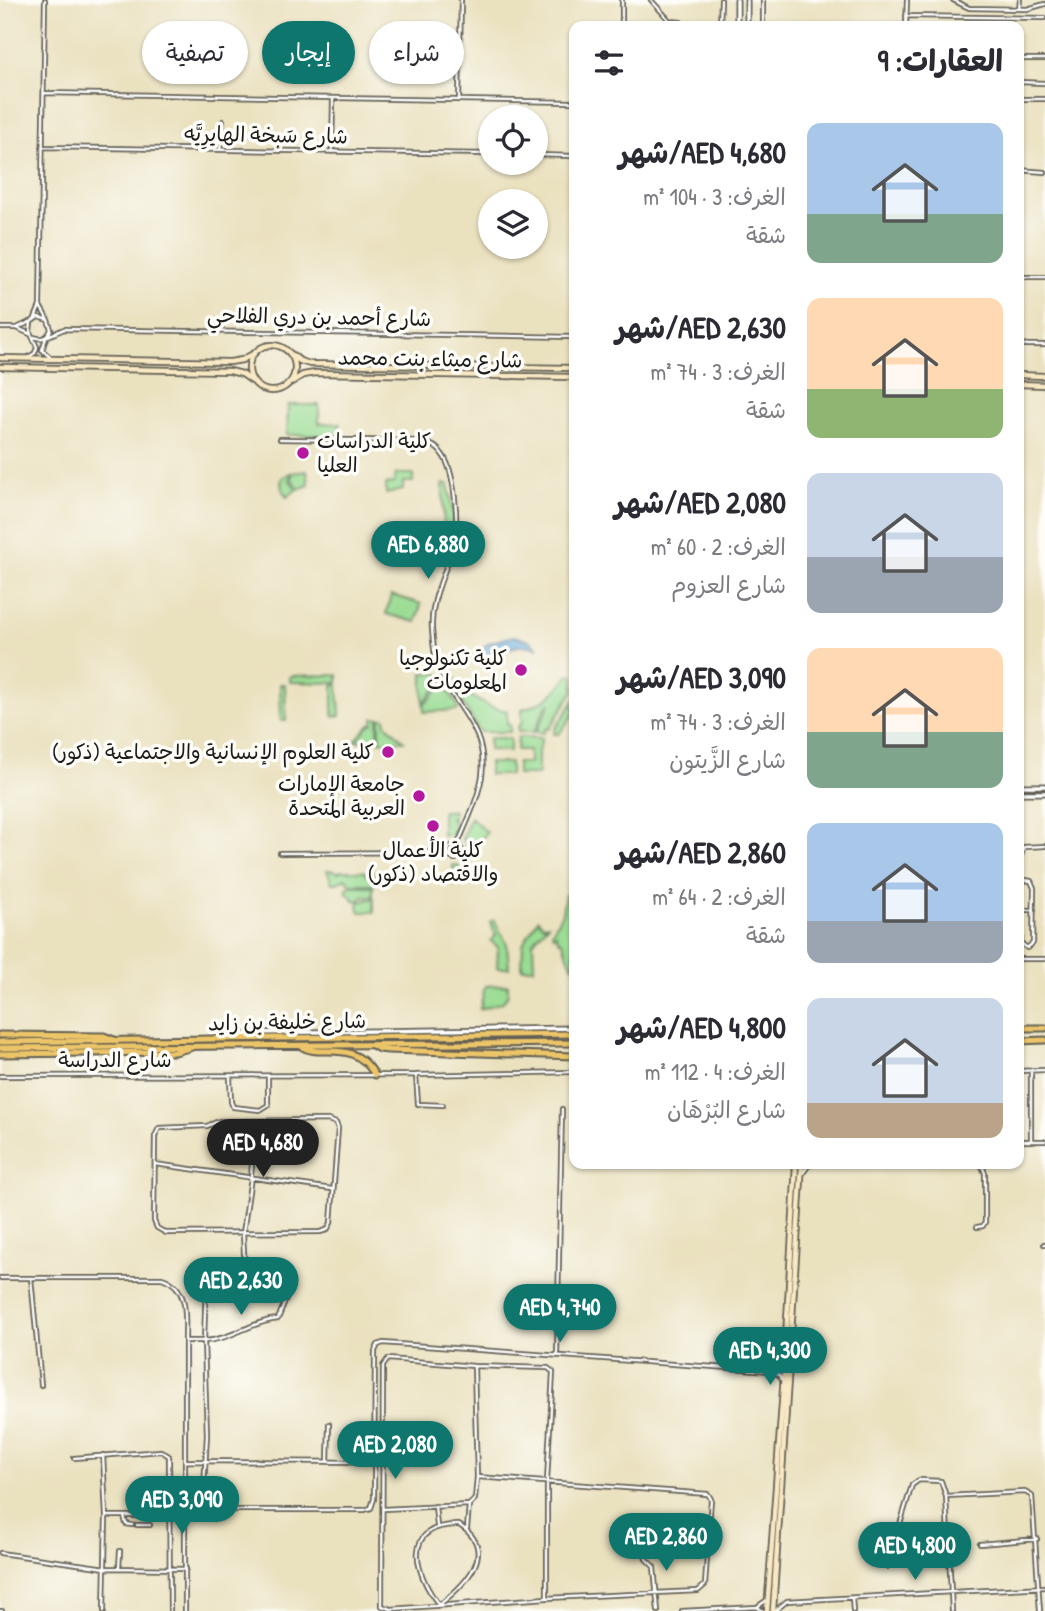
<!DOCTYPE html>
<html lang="ar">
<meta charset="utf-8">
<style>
body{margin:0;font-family:"Patrick Hand","Playpen Sans Arabic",sans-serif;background:#f2f2f3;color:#2b2b33;direction:rtl;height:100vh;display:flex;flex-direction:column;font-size:26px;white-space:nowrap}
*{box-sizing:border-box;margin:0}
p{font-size:23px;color:#7c7c81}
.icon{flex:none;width:38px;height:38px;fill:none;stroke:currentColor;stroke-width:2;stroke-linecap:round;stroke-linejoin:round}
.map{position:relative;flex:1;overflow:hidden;direction:ltr}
.panel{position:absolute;left:569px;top:21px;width:455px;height:1148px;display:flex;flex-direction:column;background:#fff;border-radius:14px;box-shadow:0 2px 5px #0004;direction:rtl}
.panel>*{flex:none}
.guide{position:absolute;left:21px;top:21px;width:443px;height:63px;direction:rtl;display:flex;gap:14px}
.controls{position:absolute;left:478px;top:105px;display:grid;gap:14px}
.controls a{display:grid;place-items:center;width:70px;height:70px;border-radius:50%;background:#fff;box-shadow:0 2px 5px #0004;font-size:35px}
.price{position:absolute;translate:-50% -60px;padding:0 16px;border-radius:24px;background:#0f766e;color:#fff;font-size:23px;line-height:46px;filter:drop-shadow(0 2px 4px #0008)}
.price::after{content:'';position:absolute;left:50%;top:42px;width:21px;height:16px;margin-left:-10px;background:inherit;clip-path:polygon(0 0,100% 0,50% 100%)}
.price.selected{background:#222;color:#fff}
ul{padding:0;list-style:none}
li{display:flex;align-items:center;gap:21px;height:175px;padding:0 21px}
li span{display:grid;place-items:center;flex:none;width:196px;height:140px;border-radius:14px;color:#555}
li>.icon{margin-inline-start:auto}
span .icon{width:84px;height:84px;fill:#fffc;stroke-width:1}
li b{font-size:30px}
h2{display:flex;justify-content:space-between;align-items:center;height:84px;padding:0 21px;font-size:30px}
.pill{padding:0 24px;border-radius:32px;background:#fff;box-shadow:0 2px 5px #0004;font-size:24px;line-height:63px}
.pill.selected{background:#0f766e;color:#fff}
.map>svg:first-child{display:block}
.green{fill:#9adc93;stroke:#5b7c58;stroke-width:2}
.water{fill:#67aadc;stroke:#42637c;stroke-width:2}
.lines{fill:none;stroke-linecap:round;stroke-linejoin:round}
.minor-casing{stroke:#646155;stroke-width:6}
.tertiary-casing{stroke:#646155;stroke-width:7}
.secondary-casing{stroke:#646155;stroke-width:8}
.primary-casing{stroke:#646155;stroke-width:9}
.trunk-casing{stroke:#646155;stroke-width:9}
.minor{stroke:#fff;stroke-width:2.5}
.tertiary{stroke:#fff;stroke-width:3.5}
.secondary{stroke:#f8e8c3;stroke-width:4.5}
.primary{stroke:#edc569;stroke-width:5}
.trunk{stroke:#edc569;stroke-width:5}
.poi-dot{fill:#b5179e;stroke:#fdfcf7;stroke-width:2.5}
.labels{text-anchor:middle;stroke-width:7;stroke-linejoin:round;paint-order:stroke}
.street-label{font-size:21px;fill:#1c1c1c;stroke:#fdfcf7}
.poi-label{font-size:21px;fill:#1c1c1c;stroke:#fdfcf7;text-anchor:end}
</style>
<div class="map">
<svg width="1045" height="1611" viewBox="0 0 1045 1611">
<rect width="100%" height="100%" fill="#fdfcf7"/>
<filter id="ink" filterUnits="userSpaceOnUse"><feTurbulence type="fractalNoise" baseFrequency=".0143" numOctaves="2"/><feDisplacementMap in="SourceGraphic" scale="14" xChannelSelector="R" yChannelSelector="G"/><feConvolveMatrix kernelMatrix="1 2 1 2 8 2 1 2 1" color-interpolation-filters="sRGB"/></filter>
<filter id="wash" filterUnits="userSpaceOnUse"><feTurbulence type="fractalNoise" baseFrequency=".00686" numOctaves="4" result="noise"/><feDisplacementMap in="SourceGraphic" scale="28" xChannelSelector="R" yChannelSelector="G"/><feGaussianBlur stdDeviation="1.57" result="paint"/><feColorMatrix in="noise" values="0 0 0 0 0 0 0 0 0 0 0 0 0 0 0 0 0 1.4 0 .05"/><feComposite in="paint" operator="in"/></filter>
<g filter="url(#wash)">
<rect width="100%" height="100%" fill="#eae1bf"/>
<!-- green -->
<path class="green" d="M288,405H319V423L340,424V436L287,435Z
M307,471L309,485L298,489L292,479V473Z
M290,473V481L297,489L287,497C282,491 280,486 282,478Z
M396,474H413V482H403V490L386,494V484L394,483Z
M443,484H448L454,518L453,535L447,536L449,546H444Z
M416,532L429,535L427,549L413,550Z
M391,595L421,604L416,622L386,614Z
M423,673L439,674L443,681L423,703Z
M338,675V683L290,682V676Z
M569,675H574V690L549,729L546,728L544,733L536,732L551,702L545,708L534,732H518V727L522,723V709C544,704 556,693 569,675Z
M455,679C468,698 485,707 507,711V725H510V732H480L449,681Z
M280,684H285L286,721H281Z
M444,684L458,706V710L424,712V705Z
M333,685H338L340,716H334L333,714Z
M574,701V713L559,734H554L555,729Z
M373,718H378V741H355L370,724H373Z
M380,718H385L386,724L404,741H380Z
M518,737L542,738L538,752V775H517V763H529V750H517Z
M489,738H510V751L489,750Z
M489,763H510V775H489Z
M442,811H453V817L449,818L453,819L454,835H442Z
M470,817L487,832L476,846L468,863L461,862L466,842L462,840Z
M453,865L458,866L465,877L464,885H453Z
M327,870L336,871L338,873L340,871H364L366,874L368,871H374L375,884H351L345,878L337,883H332Z
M349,886H373V896L363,897L358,901L354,900L346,891Z
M574,891V967H573L562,941H559L556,934L553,935L552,932L562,913L565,895Z
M374,898V912H360L358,907L359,902Z
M538,919L543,925L548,924L533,942L534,968H522L523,944Z
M494,920L507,944L509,968H497L498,947L491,941L496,935L490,922Z
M508,985V994L503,1002L480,1009L485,986Z"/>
<!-- water -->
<path class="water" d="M513,636L529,640L538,648C505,639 502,660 478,664L470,658L489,643Z"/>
</g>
<g filter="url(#ink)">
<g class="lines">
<defs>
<path id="minor" d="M45,0L40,306L48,320
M651,0L670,21
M953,0L969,8L1027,9L1045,4
M1019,9L1020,0
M906,16L1045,18
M622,26V0
M667,26L670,21L681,22L683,26
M720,26L721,0
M732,26L737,20
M763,26V0
M906,26L907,0
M1018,59H1045
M1018,82L1045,83
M44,93L574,102
M1018,99H1045
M459,100L461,0
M42,147L490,154
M220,150L223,121
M332,152L333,99
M536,155L574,156
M1018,170L1045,172
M1018,277H1045
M35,318L40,306
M0,328H17L30,334
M17,328L30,322
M48,336L64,329L574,337
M46,338L42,350L50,357
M1018,345H1045
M27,358L35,353L37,347L30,332L31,322L38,317L48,320L51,329C48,338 42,340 34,337
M280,439L420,441C429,443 437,446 442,454C455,470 459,523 454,542C447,572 430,597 432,629C433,642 434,658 439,670C455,709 488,728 482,776C478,800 466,824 457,846
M448 852a7 7 0 1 1 14 0a7 7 0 1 1-14 0Z
M280,853L448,852
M1018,863L1024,847L1045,846
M1025,880L1031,881L1034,888L1033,943L1027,948L1021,943L1020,886Z
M1020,910H1034
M1018,959H1045
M1018,1071L1045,1070
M416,1075L418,1104L443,1105
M0,1076L416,1075L574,1072
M230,1077L231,1102L233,1107L260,1110L268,1105V1076
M328,1120L336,1123L338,1128L331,1223L327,1230L320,1232L166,1233L157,1228L154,1221L155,1136L159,1128L207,1126L219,1121Z
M1018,1141H1045
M1031,1141V1071
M155,1164L332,1189
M813,1164H827
M836,1164H952
M977,1164L982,1166L985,1173V1222L983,1226L977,1227
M803,1173L808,1166L812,1164
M1044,1244H1045
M0,1278H162C190,1287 185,1317 185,1341V1611
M31,1278L41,1385
M268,1290L275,1288L281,1289L286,1299L278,1319C252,1321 231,1340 204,1341L207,1435L203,1503L210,1510H364L371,1508L374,1499L375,1351L378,1345L383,1343L770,1371L779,1375L782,1380
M186,1341H204L206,1282L211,1279L237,1281L245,1274L243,1233L251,1177L255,1122
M557,1356L562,1109
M773,1371L779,1367L784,1357
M103,1455L106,1516L104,1611
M74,1458L161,1451L169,1456L170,1611
M185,1461L374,1462
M328,1462L329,1424
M477,1477L708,1494L711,1499L705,1585L698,1591L547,1598L391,1609L382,1606L383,1366L388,1359L474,1366L548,1368L553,1372L547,1481V1598
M946,1496L1025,1492L1032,1496L1040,1611
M435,1506L437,1526
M383,1509L469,1505L475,1499L477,1477L474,1366
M107,1516H149
M124,1516L126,1524L132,1525
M137,1525H150
M459,1525C500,1551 465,1585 439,1605C414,1573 401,1524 459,1525Z
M467,1529L469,1505
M642,1542L646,1559L654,1567L658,1611
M980,1544L1037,1539
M0,1553L106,1568L186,1569
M887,1567L912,1485L919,1480L941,1481L946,1496L952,1611
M119,1568L120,1551
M852,1598L853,1611
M757,1607L763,1611
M0,1611H2
M682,1611L757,1607L767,1600
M775,1611L787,1601L1045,1587"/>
<path id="tertiary" d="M737,26V0
M747,26V0
M1018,786H1045
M1018,793H1045
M234,1038L249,1033L574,1028"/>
<path id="secondary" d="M249 368a23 23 0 1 1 46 0a23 23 0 1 1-46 0Z
M291,354L300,361L310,364L574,368
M0,358L230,362L242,360L253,354
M0,367L230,371L242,374L252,381
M1018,375L1045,376
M288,384L303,375L315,373L574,377
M1018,384L1045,385
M767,1611L783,1389L796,1164
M773,1611L802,1164"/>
<path id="primary" d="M0,1035L104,1036L117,1041
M0,1054L175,1052L192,1047"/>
<path id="trunk" d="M1018,1028H1045
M1018,1041L1045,1040
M0,1042L574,1034
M372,1045L379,1049L388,1050L574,1056
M301,1046C320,1060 352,1036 375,1075
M0,1048L574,1043"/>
</defs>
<!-- minor casing -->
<use href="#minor" class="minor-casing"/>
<!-- tertiary casing -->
<use href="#tertiary" class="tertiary-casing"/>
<!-- secondary casing -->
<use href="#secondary" class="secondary-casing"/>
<!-- primary casing -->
<use href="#primary" class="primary-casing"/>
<!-- trunk casing -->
<use href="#trunk" class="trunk-casing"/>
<!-- minor -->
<use href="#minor" class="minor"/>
<!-- tertiary -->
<use href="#tertiary" class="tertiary"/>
<!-- secondary -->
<use href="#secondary" class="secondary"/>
<!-- primary -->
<use href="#primary" class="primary"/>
<!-- trunk -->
<use href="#trunk" class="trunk"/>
</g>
</g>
<!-- markers -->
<g class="poi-dot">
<circle cx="303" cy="453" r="7"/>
<circle cx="521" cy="670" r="7"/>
<circle cx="388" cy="752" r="7"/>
<circle cx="419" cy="796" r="7"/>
<circle cx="433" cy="826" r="7"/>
</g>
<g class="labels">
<!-- street labels -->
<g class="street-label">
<text transform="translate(266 135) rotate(1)" y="7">شارع سَبخة الهايرِيَّه</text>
<text transform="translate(319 317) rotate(1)" y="7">شارع أحمد بن دري الفلاحي</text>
<text transform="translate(430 359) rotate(1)" y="7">شارع ميثاء بنت محمد</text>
<text transform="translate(287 1022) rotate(-1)" y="7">شارع خليفة بن زايد</text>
<text x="115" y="1067">شارع الدراسة</text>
</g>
<!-- poi labels -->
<g class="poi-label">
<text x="317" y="448" text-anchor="start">كلية الدراسات<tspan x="317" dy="24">العليا</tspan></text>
<text x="507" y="665">كلية تكنولوجيا<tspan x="507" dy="24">المعلومات</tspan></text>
<text x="374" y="759">كلية العلوم الإنسانية والاجتماعية (ذكور)</text>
<text x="405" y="791">جامعة الإمارات<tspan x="405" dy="24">العربية المتحدة</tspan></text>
<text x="433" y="857" text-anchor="middle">كلية الأعمال<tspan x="433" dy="24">والاقتصاد (ذكور)</tspan></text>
</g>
</g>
</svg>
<div class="controls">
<a><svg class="icon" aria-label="locate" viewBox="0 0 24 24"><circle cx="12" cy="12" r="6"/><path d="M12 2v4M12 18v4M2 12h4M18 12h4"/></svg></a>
<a><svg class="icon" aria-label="layers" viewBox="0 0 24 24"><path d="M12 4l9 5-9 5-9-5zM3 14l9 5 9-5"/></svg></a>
</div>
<b class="price" style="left:428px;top:581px">AED 6,880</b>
<b class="price selected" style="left:263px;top:1179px">AED 4,680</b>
<b class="price" style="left:241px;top:1317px">AED 2,630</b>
<b class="price" style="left:560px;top:1344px">AED 4,740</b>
<b class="price" style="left:770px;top:1387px">AED 4,300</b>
<b class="price" style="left:395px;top:1481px">AED 2,080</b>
<b class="price" style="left:182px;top:1536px">AED 3,090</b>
<b class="price" style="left:666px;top:1573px">AED 2,860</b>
<b class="price" style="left:915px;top:1582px">AED 4,800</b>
<div class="guide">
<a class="pill">شراء</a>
<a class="pill selected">إيجار</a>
<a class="pill">تصفية</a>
</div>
<section class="panel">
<h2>العقارات: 9<svg class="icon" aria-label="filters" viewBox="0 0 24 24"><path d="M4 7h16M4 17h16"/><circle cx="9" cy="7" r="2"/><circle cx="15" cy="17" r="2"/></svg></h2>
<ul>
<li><span style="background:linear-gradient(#a9c7e8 65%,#7fa58c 0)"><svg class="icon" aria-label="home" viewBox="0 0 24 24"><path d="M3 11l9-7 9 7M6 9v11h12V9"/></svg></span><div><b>AED 4,680/شهر</b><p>الغرف: 3 · 104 m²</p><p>شقة</p></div></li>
<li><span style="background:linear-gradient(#ffd9b3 65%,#8fb573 0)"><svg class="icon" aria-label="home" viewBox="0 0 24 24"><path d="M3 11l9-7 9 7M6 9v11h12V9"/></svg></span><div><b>AED 2,630/شهر</b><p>الغرف: 3 · 74 m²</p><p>شقة</p></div></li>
<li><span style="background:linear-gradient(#c9d6e8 60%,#9aa5b1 0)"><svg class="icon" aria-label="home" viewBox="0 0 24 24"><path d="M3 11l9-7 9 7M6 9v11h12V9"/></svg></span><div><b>AED 2,080/شهر</b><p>الغرف: 2 · 60 m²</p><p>شارع العزوم</p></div></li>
<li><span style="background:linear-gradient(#ffd9b3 60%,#7fa58c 0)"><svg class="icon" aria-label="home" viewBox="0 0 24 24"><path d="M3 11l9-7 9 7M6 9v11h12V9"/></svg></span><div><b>AED 3,090/شهر</b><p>الغرف: 3 · 74 m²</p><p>شارع الزَّيتون</p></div></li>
<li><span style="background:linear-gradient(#a9c7e8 70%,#9aa5b1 0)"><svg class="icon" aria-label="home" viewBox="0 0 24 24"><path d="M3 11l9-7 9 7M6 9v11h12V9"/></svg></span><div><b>AED 2,860/شهر</b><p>الغرف: 2 · 64 m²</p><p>شقة</p></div></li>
<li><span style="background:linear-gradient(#c9d6e8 75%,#b9a48a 0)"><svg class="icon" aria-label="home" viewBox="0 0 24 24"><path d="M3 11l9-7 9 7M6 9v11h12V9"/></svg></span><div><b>AED 4,800/شهر</b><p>الغرف: 4 · 112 m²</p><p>شارع البُرْهَان</p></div></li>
</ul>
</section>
</div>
